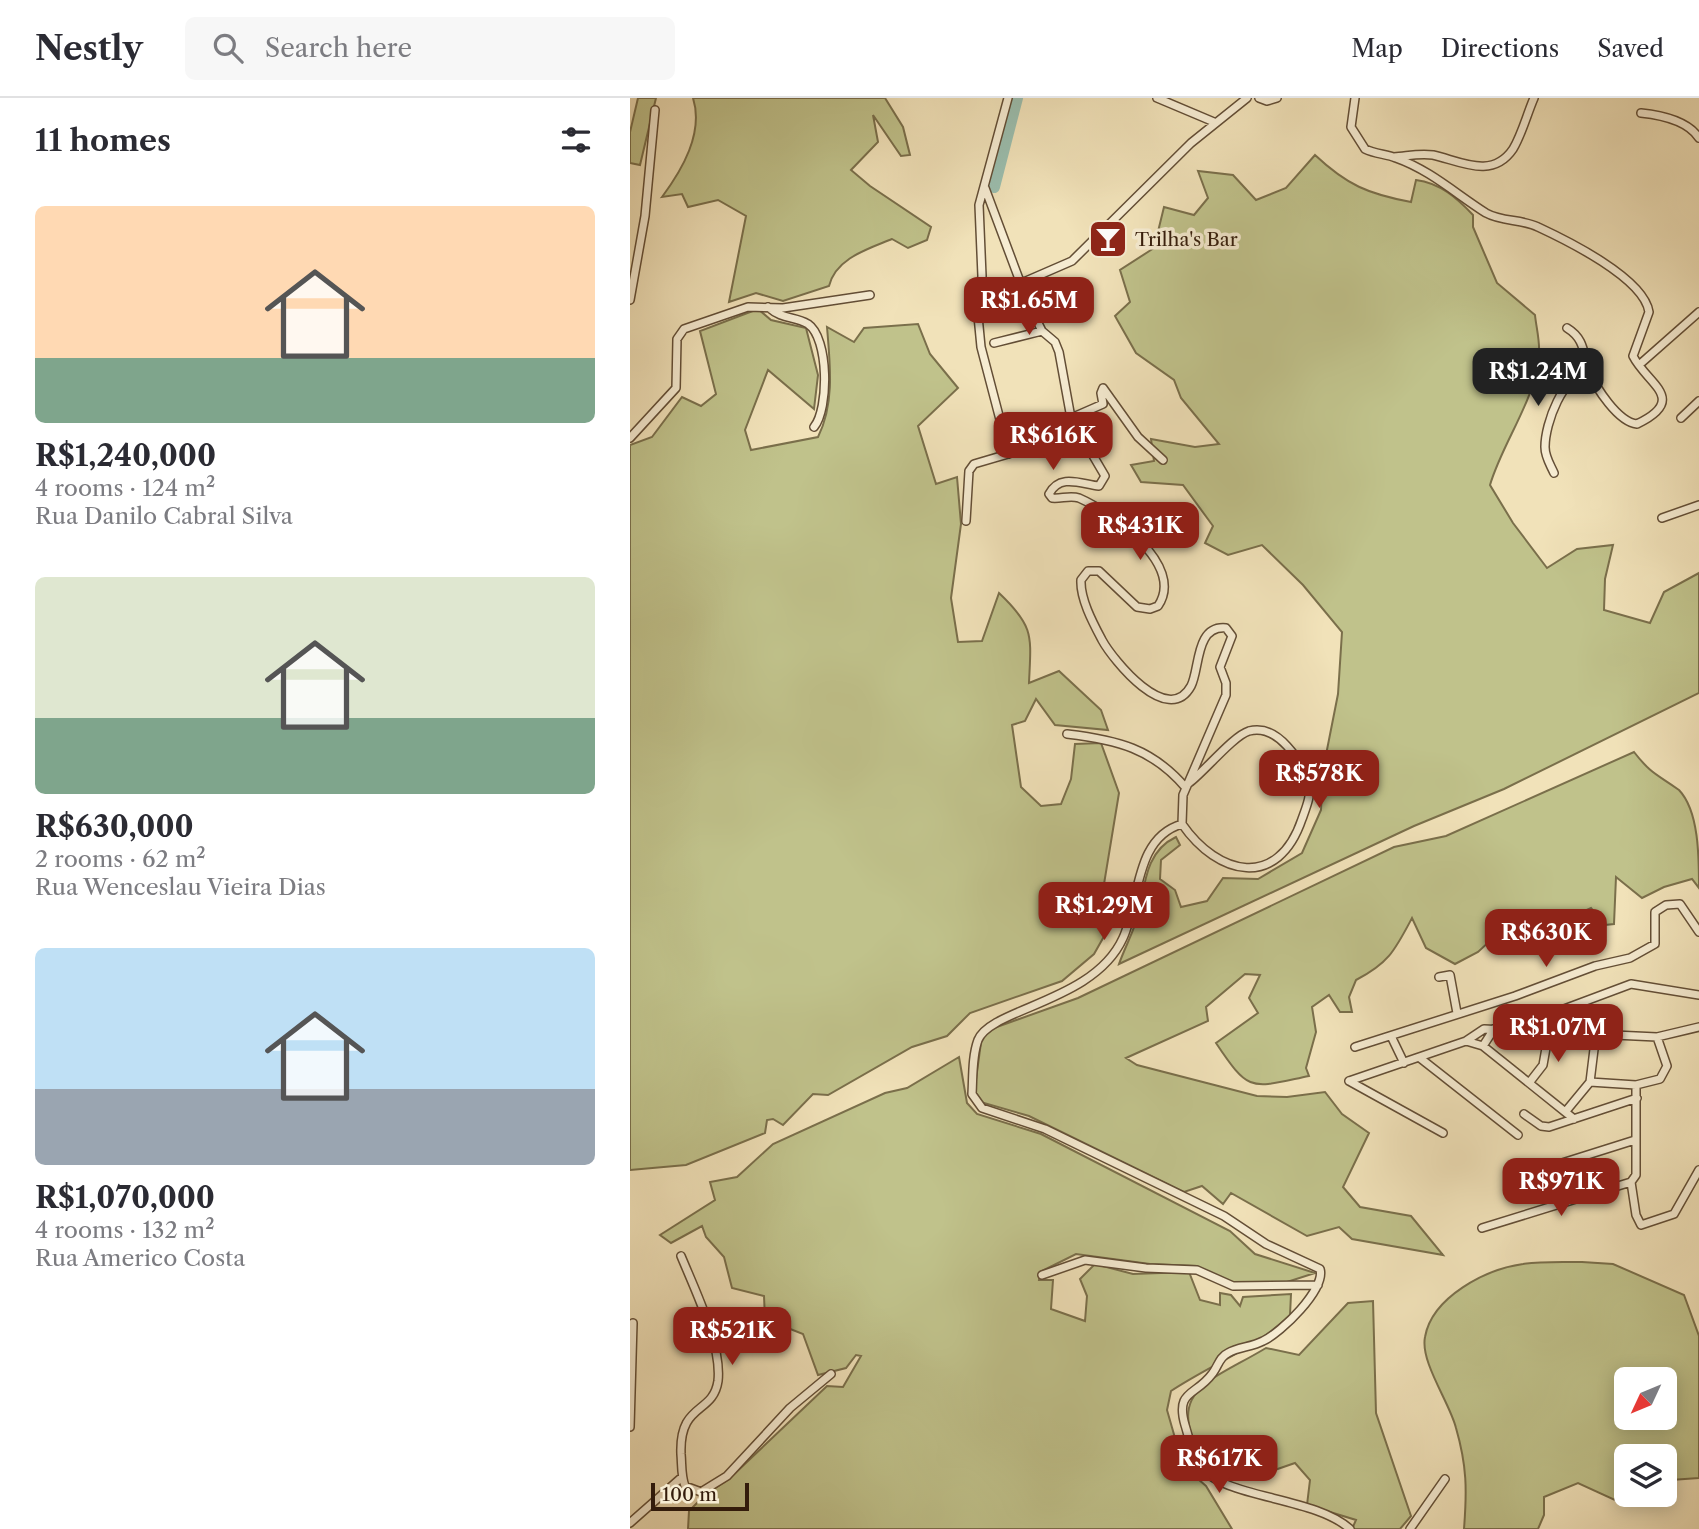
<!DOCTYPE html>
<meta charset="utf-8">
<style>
body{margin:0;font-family:"Libre Caslon Text",serif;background:#f7f7f7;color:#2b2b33;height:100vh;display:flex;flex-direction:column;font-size:26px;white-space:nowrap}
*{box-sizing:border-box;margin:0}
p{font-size:23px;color:#7c7c81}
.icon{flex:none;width:38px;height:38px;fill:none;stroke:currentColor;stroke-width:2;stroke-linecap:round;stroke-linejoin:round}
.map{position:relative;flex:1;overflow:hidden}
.drawer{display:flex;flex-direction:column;background:#fff;width:630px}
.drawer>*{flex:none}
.needle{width:46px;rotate:226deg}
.tools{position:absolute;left:984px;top:1269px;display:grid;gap:14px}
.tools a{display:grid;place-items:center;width:63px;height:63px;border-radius:10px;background:#fff;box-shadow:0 4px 18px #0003;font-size:35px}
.scale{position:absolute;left:21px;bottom:18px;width:98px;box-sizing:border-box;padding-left:7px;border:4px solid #341c0b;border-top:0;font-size:19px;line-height:24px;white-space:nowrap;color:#341c0b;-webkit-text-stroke:5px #f6ecd2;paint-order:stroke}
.price{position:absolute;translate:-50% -60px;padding:0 16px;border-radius:14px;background:#8f2418;color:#fff;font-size:23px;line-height:46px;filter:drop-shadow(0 2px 4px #0008)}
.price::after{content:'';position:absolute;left:50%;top:42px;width:21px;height:16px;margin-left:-10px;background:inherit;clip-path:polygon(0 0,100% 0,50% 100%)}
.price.on{background:#222;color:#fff}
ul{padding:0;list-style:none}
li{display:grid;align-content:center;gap:14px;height:371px;padding:0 35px}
li span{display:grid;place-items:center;height:217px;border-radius:10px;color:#555}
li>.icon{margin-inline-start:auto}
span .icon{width:126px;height:126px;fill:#fffc;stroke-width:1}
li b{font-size:30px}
h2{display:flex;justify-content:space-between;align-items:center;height:84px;padding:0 35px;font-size:30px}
header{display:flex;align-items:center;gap:42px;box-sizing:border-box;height:98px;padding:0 35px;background:#fff;border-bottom:2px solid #e1e1e2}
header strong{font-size:33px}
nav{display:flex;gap:38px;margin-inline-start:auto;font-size:24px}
.search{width:490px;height:63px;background:#f7f7f7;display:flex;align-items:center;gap:18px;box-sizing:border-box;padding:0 24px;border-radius:10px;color:#7c7c81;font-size:26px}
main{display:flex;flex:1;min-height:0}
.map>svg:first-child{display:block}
.green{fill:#c0c28b;stroke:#7a6f4b;stroke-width:2;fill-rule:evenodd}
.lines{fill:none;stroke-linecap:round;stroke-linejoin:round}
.river{stroke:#9bbeae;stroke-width:12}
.minor-casing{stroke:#634e36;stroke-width:10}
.minor{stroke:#f6ecd2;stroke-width:7}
.labels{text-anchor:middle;stroke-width:7;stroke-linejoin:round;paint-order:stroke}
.poi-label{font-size:19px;fill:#341c0b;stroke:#f6ecd2;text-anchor:start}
</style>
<header>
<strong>Nestly</strong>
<div class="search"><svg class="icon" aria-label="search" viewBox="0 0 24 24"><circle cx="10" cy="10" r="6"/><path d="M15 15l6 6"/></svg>Search here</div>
<nav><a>Map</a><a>Directions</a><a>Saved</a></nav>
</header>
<main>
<section class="drawer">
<h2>11 homes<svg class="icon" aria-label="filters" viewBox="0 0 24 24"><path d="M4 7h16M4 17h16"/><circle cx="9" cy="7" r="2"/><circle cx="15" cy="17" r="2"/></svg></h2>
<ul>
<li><span style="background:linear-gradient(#ffd9b3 70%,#7fa58c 0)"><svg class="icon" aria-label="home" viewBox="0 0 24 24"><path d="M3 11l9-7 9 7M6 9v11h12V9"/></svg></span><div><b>R$1,240,000</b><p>4 rooms · 124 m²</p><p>Rua Danilo Cabral Silva</p></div></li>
<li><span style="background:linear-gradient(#dfe7d0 65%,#7fa58c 0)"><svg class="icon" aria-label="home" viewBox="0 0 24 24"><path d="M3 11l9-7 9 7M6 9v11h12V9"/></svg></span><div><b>R$630,000</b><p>2 rooms · 62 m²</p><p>Rua Wenceslau Vieira Dias</p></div></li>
<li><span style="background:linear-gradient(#bfe0f5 65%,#9aa5b1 0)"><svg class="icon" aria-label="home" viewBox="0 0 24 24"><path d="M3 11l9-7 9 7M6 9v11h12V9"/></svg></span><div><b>R$1,070,000</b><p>4 rooms · 132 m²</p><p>Rua Americo Costa</p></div></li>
</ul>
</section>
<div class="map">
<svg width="1069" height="1431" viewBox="0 0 1069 1431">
<rect width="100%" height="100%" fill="#f1e2b9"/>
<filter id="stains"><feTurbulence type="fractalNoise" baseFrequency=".00286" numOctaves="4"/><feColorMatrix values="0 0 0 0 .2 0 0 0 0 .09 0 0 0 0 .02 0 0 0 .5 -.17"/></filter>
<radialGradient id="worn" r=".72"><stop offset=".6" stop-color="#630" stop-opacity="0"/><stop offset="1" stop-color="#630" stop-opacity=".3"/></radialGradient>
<!-- green -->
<path class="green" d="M8,0H26L10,67L0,65V34Z
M63,0H255L273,29L280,57L271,58L243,17L248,44L221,72L240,88L301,129L297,142L278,150L262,141C238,151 206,160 199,188L153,203L126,195L99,204L116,118L88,102L58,109L52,96L32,99C52,72 74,35 63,0Z
M685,57C717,87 738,96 781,104L786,82C810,85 827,100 843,117V129L867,185L905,217C906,228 910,243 909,255C906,302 873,343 860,387L883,425L917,470L947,451L983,447L975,481L974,512L1020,525L1034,494L1069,475V595L874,691L784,728L489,866C495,849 505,831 509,814C515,785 516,753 546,739L550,747L531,762L530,781L545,792L551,809L577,803L593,780L628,781L672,755L691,712L693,672L708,596L712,534L673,487L632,447L598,457L575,445L583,428L553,387L511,384L501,367L524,363L521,341L565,349L589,346L551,300L544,282L506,255L485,218L500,204L490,172L524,150L534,109L564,117L578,100L568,73L603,77L626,102L656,90Z
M128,211L141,222L176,230L188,277L184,311L138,272L115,332L121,352L188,339C205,305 200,266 197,229L224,244L234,230L288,226L300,256L328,290L288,328L306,386L327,379L331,426L321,500L328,544L352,543L369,495C405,529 401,538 399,585L429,573L471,612L478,632L425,627L406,601L395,623L382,627L391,689L411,708L431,706L441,681L445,646L471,645L489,695L474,786L481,826L464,856L432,883L340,915L317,938L282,949L198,997L183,996L153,1027L143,1021L137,1022L135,1035L56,1067L0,1072V347L22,339L52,299L71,308L86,296L70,233Z
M1004,654C1022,677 1027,676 1049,692C1069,713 1069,759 1069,790L1062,781L1034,789L1012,800L986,779L984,826L975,827L961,810L935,822L896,827L875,843V829L848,854L825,866L796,850L782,820C765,852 759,865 726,882L719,899L722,914H710L699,897L682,909L686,934L676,970L679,978C621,990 620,996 586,945L628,915L619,900L630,877L615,876L576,909L578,923L496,960L507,967L627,998L657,999L695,994L712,1016L739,1035L713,1089L730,1109L781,1118L813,1157L722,1141L709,1129L677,1138L601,1095L593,1106L572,1088L554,1094L399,1018L347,1003L344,996L352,937L364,930L448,900L764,749L816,738Z
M329,959L337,1005L347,1016L411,1036L600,1133L625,1156L685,1175L657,1184L603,1189L567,1168L520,1166L446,1156L410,1174L409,1182H423L421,1211L455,1223L457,1198L450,1181L465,1166L503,1176L559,1174L570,1202L590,1207V1195L601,1197L610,1208L613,1199L661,1196L660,1217C628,1249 580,1267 541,1293L537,1312L553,1368L576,1388L602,1431H58L59,1413L76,1396L99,1381L197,1288L213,1289L231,1258L226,1257L216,1270L188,1277L173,1236L135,1221L134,1198L102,1190L94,1159L76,1139L72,1128L41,1145L30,1137L85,1102L80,1084L107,1079L143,1046L255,995L277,990Z
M952,1164L983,1166L1054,1197L1069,1238V1380L1041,1382L1034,1394V1358H996V1396L1023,1397L987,1403L948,1385L914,1399V1417L908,1431H834C837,1392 837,1368 826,1330C820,1305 790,1264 795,1239C802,1199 856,1171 893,1166C912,1163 933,1164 952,1164ZM996,1281H1034V1320H996Z
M743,1203L746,1315L781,1418L770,1431H722L726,1422L677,1407L680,1382L665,1365L616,1382L577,1370C531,1292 576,1286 636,1250L669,1257L718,1205Z"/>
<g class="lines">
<!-- river -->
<path class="river" d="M364,89L387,0"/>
<defs>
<path id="minor" d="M378,0L349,107L352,178L348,218L351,249L379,356
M527,0L584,24
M629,0L637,3L647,0
M725,0L721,29L735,51C745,56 756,56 766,60C800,72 826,96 856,115C872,124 892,121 908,129C936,142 1014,180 1019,214L1003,258C1017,286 1059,301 1007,326C988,324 966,290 959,273C953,255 955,241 937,230
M1011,15C1030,17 1058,23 1069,40
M764,59C778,58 789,55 803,57C830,63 862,82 883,51C892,36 897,16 904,0
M355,90L398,205L412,233L425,244L429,254L441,320L475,378L469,388C451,386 430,375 419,396L422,400C431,401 440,397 449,400C481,414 556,467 528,508L520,511L507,509L469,473H458L451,482C450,501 463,525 472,542C483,562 538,630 561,588C570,571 565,527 596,530L602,538L590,569L596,585V597L553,697L552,726C588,778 648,792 672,721C676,710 682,696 679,684C676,670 666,658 657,648C647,637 634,629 619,633C603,638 575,673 559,685
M389,186L442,163L561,45L617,0
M0,202L15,118L25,12
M138,209C153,222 164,218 178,226C199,240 199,311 184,329
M364,245L412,233
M1009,267L1069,214
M441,320L473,306L471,295L473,290L508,339L533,362
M1051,320L1069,303
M0,340L46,290L47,241L54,231L118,209L153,210L240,197
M924,375C920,366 915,359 915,349C915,325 933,277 959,272
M1032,420L1069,407
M336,423L339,373L344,366L395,351L445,329
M437,636C487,642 522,650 556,690
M552,726C504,740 510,803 493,840C464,904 361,910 348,942C342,958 343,979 342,996L352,1010L415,1031L594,1118L636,1146L690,1171C696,1191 651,1235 633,1243C622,1249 608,1249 598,1255C589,1259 588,1269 582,1276C566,1298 545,1292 555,1327C559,1340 562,1355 569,1367C592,1401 684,1398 720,1431
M809,879L820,877L827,915
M892,932L902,923L1001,886L1069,897
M761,938L774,965
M836,943L853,948L944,1021
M853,948L864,931
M725,949L885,898L965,868L1000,860L1025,846V814L1036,807L1050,806L1069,834
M790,960L888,1037
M719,983L836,943L854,931L1027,939L1069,929
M719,983L813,1035
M960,984L1006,987L1030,981L1037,968L1027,939
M899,985L913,967L919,933
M936,1013L960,984L966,935
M894,1016L911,1028L919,1029L1007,1000
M932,1065L1005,1042
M1001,1084L1006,1117L1011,1127L1044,1116L1069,1072
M1001,1084L1006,1077V987
M852,1130L1001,1084
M51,1158C65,1192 92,1247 88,1283C83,1317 49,1304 51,1356C52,1367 51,1378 55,1388L71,1394L97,1378L160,1310L201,1276
M412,1177L455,1162L516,1170L567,1172L603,1188L688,1187
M0,1329L3,1225
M0,1425L52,1379
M780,1431L815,1381"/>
</defs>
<!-- minor casing -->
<use href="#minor" class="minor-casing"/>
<!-- minor -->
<use href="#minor" class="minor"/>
</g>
<!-- icons -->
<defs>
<symbol id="bar-square" viewBox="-11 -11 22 22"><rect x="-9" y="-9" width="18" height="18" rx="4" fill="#8f2418" stroke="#f6ecd2"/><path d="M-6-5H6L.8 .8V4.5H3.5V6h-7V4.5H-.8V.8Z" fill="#fff"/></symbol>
</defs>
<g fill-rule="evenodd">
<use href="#bar-square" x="456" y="119" width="44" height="44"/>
</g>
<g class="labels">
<!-- poi labels -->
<g class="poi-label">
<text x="505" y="148">Trilha's Bar</text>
</g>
</g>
<rect width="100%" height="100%" filter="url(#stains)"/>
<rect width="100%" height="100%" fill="url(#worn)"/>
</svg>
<div class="tools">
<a><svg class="needle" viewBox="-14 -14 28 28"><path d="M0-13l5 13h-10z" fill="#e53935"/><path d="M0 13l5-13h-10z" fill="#7c7c81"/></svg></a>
<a><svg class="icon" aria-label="layers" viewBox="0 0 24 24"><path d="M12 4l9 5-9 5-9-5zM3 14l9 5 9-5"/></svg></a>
</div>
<div class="scale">100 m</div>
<b class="price" style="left:399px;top:239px">R$1.65M</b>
<b class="price on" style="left:908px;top:310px">R$1.24M</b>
<b class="price" style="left:423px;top:374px">R$616K</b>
<b class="price" style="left:510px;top:464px">R$431K</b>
<b class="price" style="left:689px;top:712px">R$578K</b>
<b class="price" style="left:474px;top:844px">R$1.29M</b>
<b class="price" style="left:916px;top:871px">R$630K</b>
<b class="price" style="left:928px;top:966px">R$1.07M</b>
<b class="price" style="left:931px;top:1120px">R$971K</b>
<b class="price" style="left:102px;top:1269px">R$521K</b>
<b class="price" style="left:589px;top:1397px">R$617K</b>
</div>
</main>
